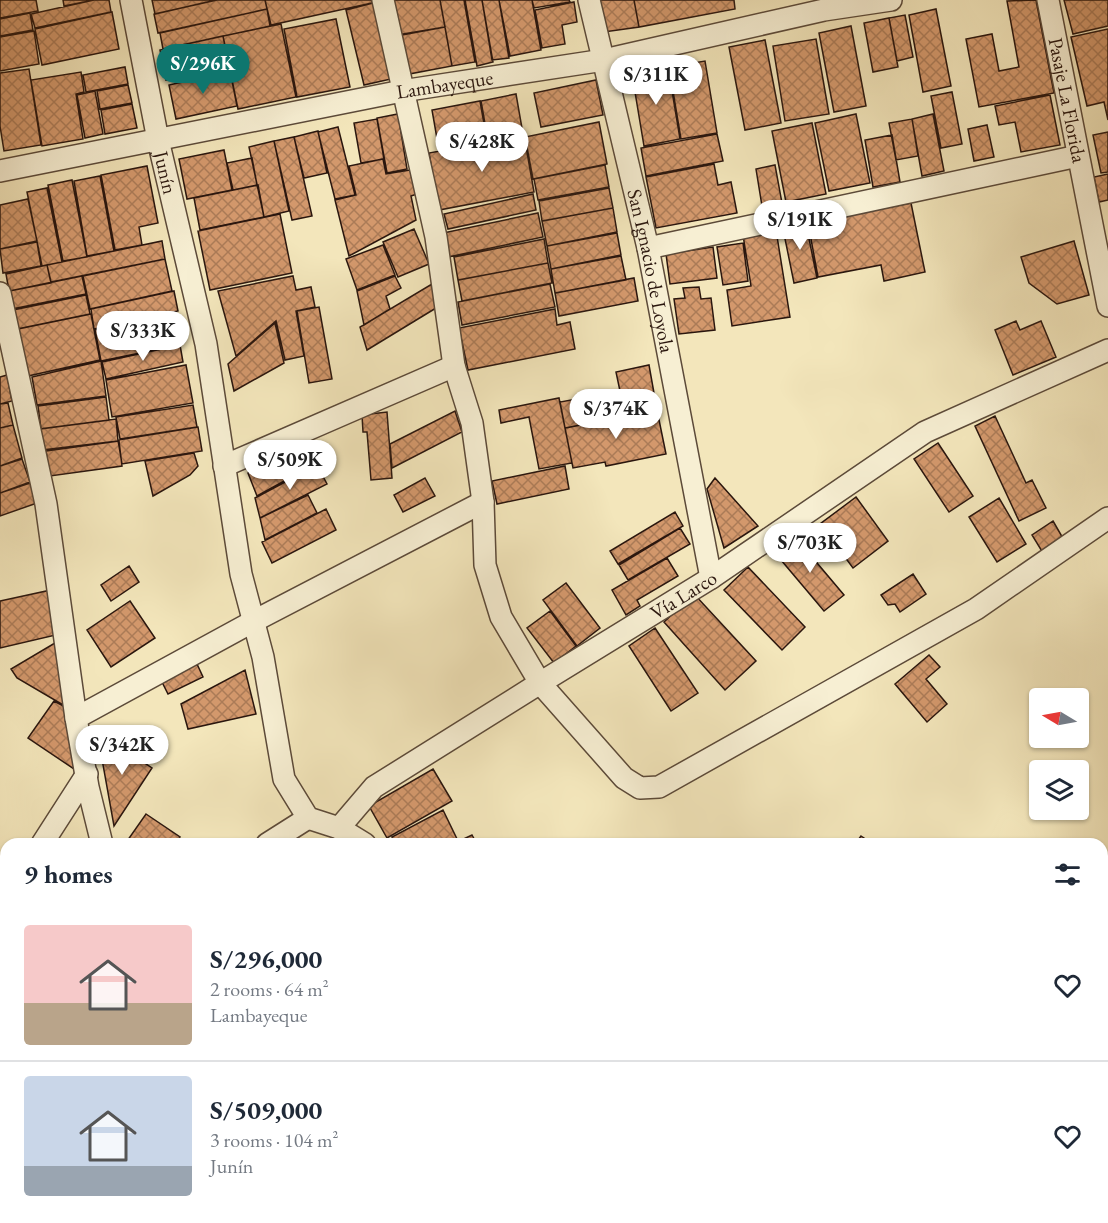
<!DOCTYPE html>
<meta charset="utf-8">
<style>
body{margin:0;font-family:"EB Garamond",serif;background:#f6f6f7;color:#1f2937;height:100vh;display:flex;flex-direction:column;font-size:22px;white-space:nowrap}
*{box-sizing:border-box;margin:0}
p{font-size:20px;color:#747a83}
.icon{flex:none;width:33px;height:33px;fill:none;stroke:currentColor;stroke-width:2;stroke-linecap:round;stroke-linejoin:round}
.map{position:relative;flex:1;overflow:hidden}
.side{position:absolute;left:0px;top:838px;width:1108px;height:386px;display:flex;flex-direction:column;background:#fff;border-radius:18px 18px 0 0;box-shadow:0 2px 4px #0004}
.side>*{flex:none}
.needle{width:39px;rotate:280deg}
.fabs{position:absolute;left:1029px;top:688px;display:grid;gap:12px}
.fabs a{display:grid;place-items:center;width:60px;height:60px;border-radius:6px;background:#fff;box-shadow:0 2px 4px #0004;font-size:30px}
.price{position:absolute;translate:-50% -51px;padding:0 14px;border-radius:21px;background:#fff;color:#222;font-size:20px;line-height:39px;filter:drop-shadow(0 2px 3px #0008)}
.price::after{content:'';position:absolute;left:50%;top:36px;width:18px;height:14px;margin-left:-9px;background:inherit;clip-path:polygon(0 0,100% 0,50% 100%)}
.price.current{background:#0f766e;color:#fff}
ul{padding:0;list-style:none}
li{display:flex;align-items:center;gap:18px;height:150px;padding:0 24px}
li+li{border-top:2px solid #e0e1e3}
li span{display:grid;place-items:center;flex:none;width:168px;height:120px;border-radius:6px;color:#555}
li>.icon{margin-inline-start:auto}
span .icon{width:72px;height:72px;fill:#fffc;stroke-width:1}
li b{font-size:26px}
h2{display:flex;justify-content:space-between;align-items:center;height:72px;padding:0 24px;font-size:26px}
.map>svg:first-child{display:block}
.building{fill:url(#building-cross-hatch);stroke:#2a160e;stroke-width:1.5}
.lines{fill:none;stroke-linecap:round;stroke-linejoin:round}
.minor-casing{stroke:#5c4a39;stroke-width:24}
.path{stroke:#2a160e;stroke-width:4;stroke-dasharray:4.5 3;stroke-linecap:butt}
.minor{stroke:#f7efd3;stroke-width:21}
.labels{text-anchor:middle;stroke-width:4.5;stroke-linejoin:round;paint-order:stroke}
.street-label{font-size:20px;fill:#2a160e;stroke:#f7efd3}
</style>
<div class="map">
<svg width="1108" height="1223" viewBox="0 0 1108 1223">
<defs>
<pattern id="building-cross-hatch" width="8" height="8" patternUnits="userSpaceOnUse" patternTransform="scale(1.5)"><rect width="8" height="8" fill="#d3986c"/><path d="M0 0l8 8M0 8l8-8" fill="none" stroke="#ab7b57"/></pattern>
</defs>
<rect width="100%" height="100%" fill="#f3e6bb"/>
<filter id="stains"><feTurbulence type="fractalNoise" baseFrequency=".00333" numOctaves="4"/><feColorMatrix values="0 0 0 0 .2 0 0 0 0 .09 0 0 0 0 .02 0 0 0 .5 -.17"/></filter>
<radialGradient id="worn" r=".72"><stop offset=".6" stop-color="#630" stop-opacity="0"/><stop offset="1" stop-color="#630" stop-opacity=".3"/></radialGradient>
<!-- building -->
<path class="building" d="M0,0H36L38,11L0,18Z
M63,0H94L64,6Z
M94,0H109L111,12L35,28L31,14Z
M152,0H216L155,14Z
M217,0H265L267,9L158,33L154,14Z
M265,0H372V3L271,25Z
M391,0H440L445,27L397,35Z
M440,0H464L475,62L452,66Z
M465,0H482L493,62L477,66Z
M482,0H499L509,58L492,60Z
M499,0H532L541,50L510,56Z
M532,0H569L570,2L534,8Z
M598,0H634L639,27L604,32Z
M634,0H734L735,9L639,27Z
M1036,0L1054,93L979,107L966,39L992,34L999,71L1019,67L1007,1Z
M1064,0H1108V26L1073,34Z
M574,2L577,22L562,25L565,44L542,48L535,10Z
M373,3L391,79L364,85L346,10Z
M267,9L270,26L163,49L160,33Z
M936,9L951,86L923,92L909,15Z
M112,12L119,49L42,65L35,29Z
M30,13L33,30L0,36V19Z
M905,15L913,57L897,61L889,18Z
M889,18L898,67L873,72L864,23Z
M336,19L350,87L297,97L284,29Z
M281,24L296,97L238,109L223,36Z
M851,26L866,106L834,112L819,33Z
M445,27L452,66L409,74L402,35Z
M1108,29V120L1104,102L1087,106L1071,37Z
M34,31L39,64L0,71V37Z
M223,36L229,67L166,80L160,50Z
M816,39L829,114L785,121L773,46Z
M765,40L781,123L745,130L729,47Z
M705,61L717,133L681,139L669,67Z
M125,67L128,84L86,92L83,75Z
M668,67L680,139L644,146L632,74Z
M29,69L41,145L4,151L0,126V73Z
M230,71L237,106L176,119L169,85Z
M81,72L84,92L76,94L83,139L42,146L31,80Z
M596,80L603,115L541,127L534,93Z
M128,85L132,103L100,109L97,91Z
M95,91L103,134L85,138L77,95Z
M952,92L962,144L941,148L931,96Z
M516,94L523,134L488,141L481,101Z
M1050,95L1060,145L1021,152L1015,122L999,125L995,106Z
M480,101L487,141L439,150L432,110Z
M132,104L137,128L105,134L101,110Z
M398,114L407,169L387,173L377,118Z
M856,114L870,183L829,191L815,123Z
M933,114L944,171L922,176L912,119Z
M377,119L384,159L361,163L354,123Z
M912,119L918,156L896,160L889,123Z
M599,122L607,164L533,179L525,137Z
M812,123L826,194L786,202L772,131Z
M987,125L994,157L974,161L968,129Z
M338,127L355,195L335,199L318,132Z
M318,131L327,173L304,178L294,137Z
M1108,132V172L1101,173L1093,135Z
M717,134L723,161L646,176L641,148Z
M524,135L534,192L439,210L429,153Z
M892,135L900,182L873,187L865,140Z
M294,137L312,216L292,220L274,141Z
M274,141L289,211L264,217L249,147Z
M224,150L232,190L187,199L179,159Z
M252,158L257,185L233,190L227,163Z
M383,159L386,174L410,170L417,194L411,196L416,220L349,256L335,200L356,195L349,166Z
M714,164L718,185L731,182L737,213L656,228L646,177Z
M605,165L609,187L538,200L534,179Z
M775,165L782,203L762,206L756,169Z
M147,166L158,223L139,227L142,245L115,250L101,175Z
M1108,174V200L1099,202L1094,177Z
M100,176L114,251L87,256L74,181Z
M72,180L87,257L63,261L48,185Z
M258,185L264,217L200,230L194,198Z
M47,188L62,262L42,266L27,192Z
M609,188L613,208L542,221L539,201Z
M533,194L536,210L448,229L444,214Z
M28,199L37,241L0,249V205Z
M911,203L925,272L884,281L881,265L818,277L808,223Z
M613,208L617,232L547,246L542,221Z
M538,213L543,237L448,257L443,233Z
M280,214L292,273L210,290L198,231Z
M805,219L817,278L794,283L782,224Z
M414,229L429,264L398,277L383,242Z
M776,230L790,317L732,326L727,290L751,286L743,235Z
M617,233L621,255L551,269L547,246Z
M544,239L548,263L458,280L454,257Z
M162,241L165,259L51,282L47,265Z
M1074,241L1089,295L1057,304L1029,283L1021,257Z
M37,242L41,266L3,273L0,249Z
M743,243L748,281L723,285L717,247Z
M383,245L395,275L357,290L346,259Z
M713,247L717,278L670,284L666,254Z
M621,256L626,280L555,293L551,269Z
M165,259L172,291L90,309L83,276Z
M548,263L552,283L462,301L458,280Z
M47,265L51,283L9,291L6,274Z
M82,276L86,294L12,309L9,291Z
M293,276L296,290L311,287L315,307L296,311L304,356L285,360L276,321L236,356L218,291Z
M395,276L401,288L386,296L390,309L364,325L357,291Z
M634,278L638,301L559,316L555,293Z
M432,284L436,308L367,350L360,327Z
M550,284L555,307L462,325L458,302Z
M699,287L701,299L711,298L715,330L679,334L674,299L685,298L683,288Z
M174,291L178,311L94,329L91,309Z
M86,295L90,314L17,329L13,310Z
M319,307L332,379L309,383L297,311Z
M555,309L557,325L570,322L575,349L468,370L459,328Z
M173,313L179,345L101,361L95,330Z
M91,314L100,360L28,376L18,329Z
M1016,321L1020,330L1041,321L1056,357L1013,375L995,330Z
M275,323L284,363L234,391L228,364Z
M180,345L183,362L106,379L102,362Z
M101,361L106,396L37,405L32,377Z
M186,365L193,403L112,417L106,380Z
M649,365L657,410L565,428L560,402L620,391L616,372Z
M7,375L12,401L0,404V377Z
M106,397L109,420L41,429L38,406Z
M559,398L572,463L539,469L529,417L501,423L499,410Z
M8,403L13,425L0,428V404Z
M193,405L197,427L120,439L116,417Z
M657,410L666,454L606,466L605,462L573,468L565,428Z
M455,411L462,432L392,468L390,444Z
M387,412L392,478L371,480L367,432H363L362,415Z
M995,416L1026,483L1032,480L1046,508L1019,521L975,426Z
M116,419L118,441L42,450L40,429Z
M13,425L22,458L0,466V428Z
M198,427L202,451L122,464L118,440Z
M119,441L122,466L50,476L46,451Z
M938,443L973,496L949,512L914,459Z
M285,452L297,474L257,496L248,473Z
M194,453L198,466L190,475L153,496L145,461Z
M22,459L30,482L0,493V466Z
M317,465L327,484L260,518L255,498Z
M565,466L569,489L497,504L492,481Z
M425,478L435,496L403,512L394,495Z
M715,478L758,526L724,548L707,489Z
M30,483L37,503L0,516V493Z
M308,495L317,513L265,540L260,518Z
M856,497L888,541L853,568L820,524Z
M999,498L1026,544L997,562L969,517Z
M326,509L336,530L272,563L262,542Z
M675,512L683,526L618,564L610,551Z
M1053,521L1064,540L1043,553L1032,535Z
M680,528L690,544L628,580L619,565Z
M796,538L844,595L824,611L776,554Z
M667,558L678,576L637,600L640,606L626,615L612,590Z
M129,566L139,582L111,601L101,585Z
M748,567L805,627L782,650L724,590Z
M913,574L926,594L900,612L895,604L888,605L881,595Z
M566,583L600,628L577,646L543,600Z
M51,590L60,634L0,648V601Z
M694,594L756,661L725,690L664,622Z
M130,601L155,638L111,667L87,630Z
M550,611L576,646L554,663L527,628Z
M655,628L698,693L671,711L629,646Z
M60,640L70,709L17,678L11,669Z
M929,655L940,667L926,679L947,704L927,722L895,684Z
M197,664L203,677L168,694L162,682Z
M245,670L256,714L188,729L181,704Z
M54,701L71,710L77,771L28,738Z
M109,739L152,768L114,826L100,748Z
M433,769L452,801L387,838L369,806Z
M443,810L457,839L446,844H396L392,837Z
M146,814L180,837L175,844H125Z
M472,835L477,844H453Z
M861,836L873,844H855Z"/>
<g class="lines">
<defs>
<g id="minor">
<path id="s1" d="M131,0L158,140L206,344L241,574L263,657L284,779L308,818L339,828L365,844"/>
<path d="M383,0L436,237L454,366L472,423L483,502L485,565L501,617L540,683L624,778L640,788L659,787L976,609L1108,518"/>
<path id="s2" d="M589,0L648,248L711,578"/>
<path id="s3" d="M1048,0L1108,306"/>
<path id="s4" d="M0,171L402,91L604,60L824,10L891,0"/>
<path d="M648,248L1078,156"/>
<path d="M0,293L46,504L76,718L88,787L102,844"/>
<path d="M224,466L454,366"/>
<path d="M76,718L254,621L483,502"/>
<path id="s5" d="M339,828L374,787L540,683L711,578L925,432L1108,350"/>
<path d="M42,844L87,774"/>
<path d="M267,844L308,818"/>
<path d="M0,909L6,900"/>
<path d="M0,1160L6,1151"/>
<path d="M1102,1182L1108,1177"/>
<path d="M393,1218L399,1223"/>
<path d="M182,1223L185,1218"/>
<path d="M1060,1223L1065,1218"/>
</g>
</defs>
<!-- minor casing -->
<use href="#minor" class="minor-casing"/>
<!-- path -->
<path class="path" d="M684,1223L720,1218"/>
<!-- minor -->
<use href="#minor" class="minor"/>
</g>
<g class="labels">
<!-- street labels -->
<g class="street-label">
<text dy="7" stroke="none"><textPath href="#s4" startOffset="453">Lambayeque</textPath></text>
<text dy="7" stroke="none"><textPath href="#s3" startOffset="102">Pasaje La Florida</textPath></text>
<text dy="7" stroke="none"><textPath href="#s1" startOffset="176">Junín</textPath></text>
<text dy="7" stroke="none"><textPath href="#s2" startOffset="278">San Ignacio de Loyola</textPath></text>
<text dy="7" stroke="none"><textPath href="#s5" startOffset="418">Vía Larco</textPath></text>
</g>
</g>
<rect width="100%" height="100%" filter="url(#stains)"/>
<rect width="100%" height="100%" fill="url(#worn)"/>
</svg>
<div class="fabs">
<a><svg class="needle" viewBox="-14 -14 28 28"><path d="M0-13l5 13h-10z" fill="#e53935"/><path d="M0 13l5-13h-10z" fill="#747a83"/></svg></a>
<a><svg class="icon" aria-label="layers" viewBox="0 0 24 24"><path d="M12 4l9 5-9 5-9-5zM3 14l9 5 9-5"/></svg></a>
</div>
<b class="price current" style="left:203px;top:95px">S/296K</b>
<b class="price" style="left:656px;top:106px">S/311K</b>
<b class="price" style="left:482px;top:173px">S/428K</b>
<b class="price" style="left:800px;top:251px">S/191K</b>
<b class="price" style="left:143px;top:362px">S/333K</b>
<b class="price" style="left:616px;top:440px">S/374K</b>
<b class="price" style="left:290px;top:491px">S/509K</b>
<b class="price" style="left:810px;top:574px">S/703K</b>
<b class="price" style="left:122px;top:776px">S/342K</b>
<section class="side">
<h2>9 homes<svg class="icon" aria-label="filters" viewBox="0 0 24 24"><path d="M4 7h16M4 17h16"/><circle cx="9" cy="7" r="2"/><circle cx="15" cy="17" r="2"/></svg></h2>
<ul>
<li><span style="background:linear-gradient(#f6c9c9 65%,#b9a48a 0)"><svg class="icon" aria-label="home" viewBox="0 0 24 24"><path d="M3 11l9-7 9 7M6 9v11h12V9"/></svg></span><div><b>S/296,000</b><p>2 rooms · 64 m²</p><p>Lambayeque</p></div><svg class="icon" aria-label="heart" viewBox="0 0 24 24"><path d="M12 20l-8-8c-3-5 5-10 8-4 3-6 11-1 8 4z"/></svg></li>
<li><span style="background:linear-gradient(#c9d6e8 75%,#9aa5b1 0)"><svg class="icon" aria-label="home" viewBox="0 0 24 24"><path d="M3 11l9-7 9 7M6 9v11h12V9"/></svg></span><div><b>S/509,000</b><p>3 rooms · 104 m²</p><p>Junín</p></div><svg class="icon" aria-label="heart" viewBox="0 0 24 24"><path d="M12 20l-8-8c-3-5 5-10 8-4 3-6 11-1 8 4z"/></svg></li>
</ul>
</section>
</div>
